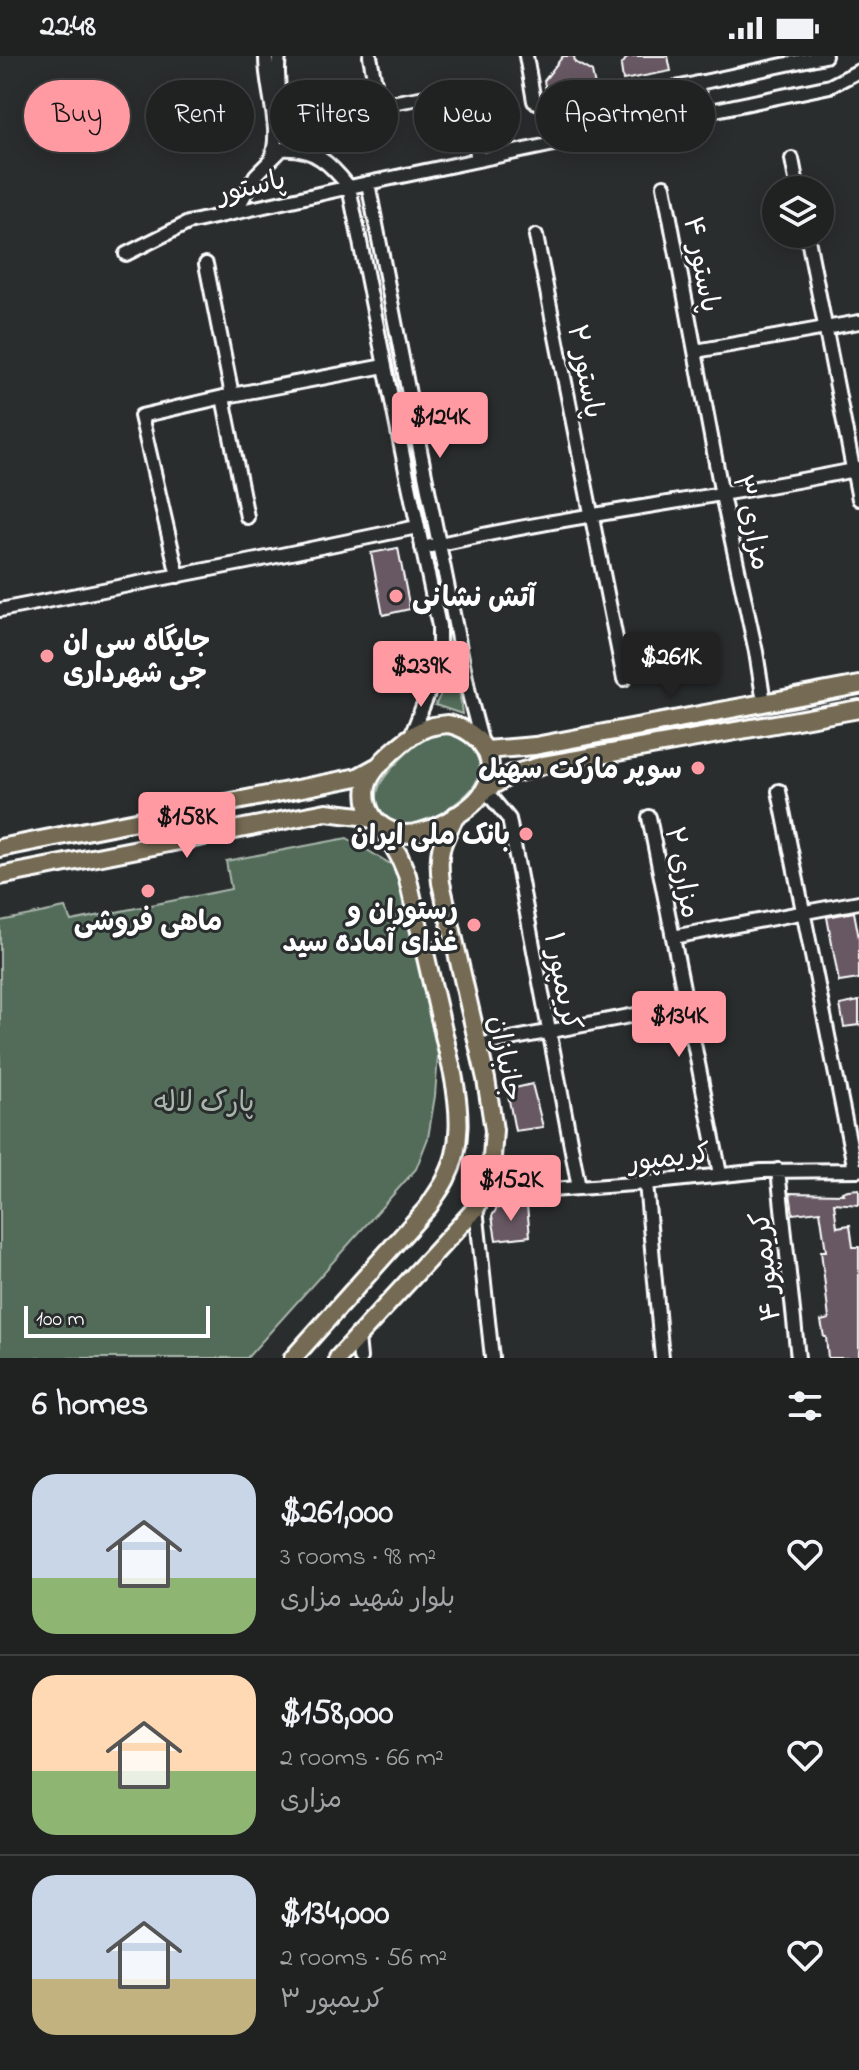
<!DOCTYPE html>
<meta charset="utf-8">
<style>
body{margin:0;font-family:"Indie Flower","Playpen Sans Arabic",sans-serif;background:#2d2f2f;color:#f1f3f6;height:100vh;display:flex;flex-direction:column;font-size:30px;white-space:nowrap}
*{box-sizing:border-box;margin:0}
p{font-size:26px;color:#a2a4a5}
.icon{flex:none;width:44px;height:44px;fill:none;stroke:currentColor;stroke-width:2;stroke-linecap:round;stroke-linejoin:round}
.map{position:relative;height:1302px;overflow:hidden}
.panel{display:flex;flex-direction:column;background:#202222;flex:1}
.panel>*{flex:none}
.top-card{position:absolute;left:24px;top:24px;width:812px;height:72px;display:flex;gap:16px}
.fabs{position:absolute;left:762px;top:120px;display:grid;gap:16px}
.fabs a{display:grid;place-items:center;width:72px;height:72px;border-radius:50%;background:#202222;box-shadow:0 4px 20px #0003,0 0 0 2px #3d3f40;font-size:40px}
.scale{position:absolute;left:24px;bottom:20px;width:186px;box-sizing:border-box;padding-left:8px;border:4px solid #fff;border-top:0;font-size:22px;line-height:28px;white-space:nowrap;color:#fff;-webkit-text-stroke:6px #2a2d2e;paint-order:stroke}
.price{position:absolute;translate:-50% -68px;padding:0 18px;border-radius:8px;background:#ff9aa2;color:#111;font-size:26px;line-height:52px;filter:drop-shadow(0 2px 4px #0008)}
.price::after{content:'';position:absolute;left:50%;top:48px;width:24px;height:18px;margin-left:-12px;background:inherit;clip-path:polygon(0 0,100% 0,50% 100%)}
.price.active{background:#222;color:#fff}
ul{padding:0;list-style:none}
li{display:flex;align-items:center;gap:24px;height:200px;padding:0 32px}
li+li{border-top:2px solid #3d3f40}
li span{display:grid;place-items:center;flex:none;width:224px;height:160px;border-radius:24px;color:#555}
li>.icon{margin-inline-start:auto}
span .icon{width:96px;height:96px;fill:#fffc;stroke-width:1}
li b{font-size:34px}
h2{display:flex;justify-content:space-between;align-items:center;height:96px;padding:0 32px;font-size:34px}
.pill{padding:0 28px;border-radius:36px;background:#202222;box-shadow:0 4px 20px #0003,0 0 0 2px #3d3f40;font-size:28px;line-height:72px}
.pill.active{background:#ff9aa2;color:#111}
.status{display:flex;justify-content:space-between;align-items:center;height:56px;padding:0 40px;background:#202222;direction:ltr}
.status svg{height:22px;fill:currentColor}
.map>svg:first-child{display:block}
.green{fill:#536c5a;stroke:#a9b6ac;stroke-width:2}
.building{fill:#675864;stroke:#fff;stroke-width:2}
.lines{fill:none;stroke-linecap:round;stroke-linejoin:round}
.minor-casing{stroke:#fff;stroke-width:18}
.major-casing{stroke:#fff;stroke-width:22}
.minor{stroke:#2a2d2e;stroke-width:12}
.major{stroke:#746b52;stroke-width:16}
.poi-dot{fill:#ff9aa2;stroke:#2a2d2e;stroke-width:3}
.labels{text-anchor:middle;stroke-width:6;stroke-linejoin:round;paint-order:stroke}
.street-label{font-size:28px;fill:#fff;stroke:#2a2d2e}
.poi-label{font-size:28px;font-weight:bold;fill:#fff;stroke:#2a2d2e;text-anchor:end}
.park-label{font-size:28px;fill:#a9b6ac;stroke:#2a2d2e}
</style>
<div class="status"><b>22:48</b><svg viewBox="0 0 49 12"><path d="M0 12V9h3v3zM5 12V6h3v6zM10 12V3h3v9zM15 12V0h3v12zM26 1h20v11H26zM47 4h2v5h-2z"/></svg></div>
<div class="map">
<svg width="859" height="1302" viewBox="0 0 859 1302">
<rect width="100%" height="100%" fill="#2a2d2e"/>
<filter id="ink" filterUnits="userSpaceOnUse"><feTurbulence type="fractalNoise" baseFrequency=".0125" numOctaves="2"/><feDisplacementMap in="SourceGraphic" scale="16" xChannelSelector="R" yChannelSelector="G"/><feConvolveMatrix kernelMatrix="1 2 1 2 8 2 1 2 1" color-interpolation-filters="sRGB"/></filter>
<g filter="url(#ink)">
<!-- green -->
<path class="green" d="M447,555L453,584L462,658L435,649C452,623 447,586 447,555Z
M436,677C460,676 488,696 477,724C470,741 432,766 413,769C405,771 397,769 390,764C360,741 388,715 406,698C416,689 424,681 436,677Z
M347,782L397,812L438,999L435,1040L428,1082L416,1113L247,1302H0V865L65,852L71,865L231,833L226,805Z"/>
<!-- building -->
<path class="building" d="M563,0H574L575,6L592,16L595,30L547,39L544,25Z
M628,0H668L671,15L623,24L621,10Z
M398,492L410,553L383,559L371,497Z
M854,856L859,882V923L839,926L827,861Z
M859,945V969L844,971L840,949Z
M532,1028L543,1071L515,1075L507,1034Z
M859,1133V1149L834,1147L837,1171L850,1169L853,1191H859V1302H828L826,1281H824L821,1265L829,1263L821,1195H826L820,1155L793,1158L790,1137L843,1138L842,1136L848,1134Z
M527,1150L530,1180L496,1184L492,1160L497,1152Z"/>
<g class="lines">
<defs>
<path id="minor" d="M266,0C265,32 283,74 271,103
M279,0C275,31 283,65 298,92
M370,0L379,49L466,34L478,104
M526,0L534,45L563,56L825,0
M697,27L703,57
M792,103L798,134
M368,127L415,369L470,642L482,688
M664,130L722,439L756,596L764,646
M235,156L256,119L282,93C314,91 331,108 349,131L406,415L439,570V606L434,622L411,680
M807,178L859,443
M536,180L624,623
M126,198L188,167L368,127L830,30L859,15
M206,208L232,339
M696,295L859,266
M223,341L247,461
M422,492C566,459 714,443 859,413
M178,520L141,360L232,339L384,310
M0,554L257,504L417,471
M485,734L509,763L579,1132
M779,735L855,1114
M649,761L720,1118
M673,881L859,846
M479,989L687,949
M778,1114L798,1302
M646,1127L662,1302
M484,1134L511,1137L646,1127L762,1115L859,1114
M476,1152L492,1302
M358,1281L360,1302"/>
<path id="major" d="M448,668C480,674 502,706 483,736C470,757 422,783 398,777C384,773 373,766 368,750C366,742 365,735 368,727C373,710 408,680 424,673C432,669 440,669 448,668Z
M486,694L535,690L859,629
M485,734L512,718L544,709L859,653
M0,792L358,721L380,709
M0,820L326,756L360,760L375,764
M293,1302L429,1150C434,1141 441,1133 446,1123C463,1090 460,1053 453,1018L407,819L399,800L383,772
M338,1302L476,1152L484,1134L492,1101L494,1074L486,1023L441,827C437,795 441,788 456,759"/>
</defs>
<!-- minor casing -->
<use href="#minor" class="minor-casing"/>
<!-- major casing -->
<use href="#major" class="major-casing"/>
<!-- minor -->
<use href="#minor" class="minor"/>
<!-- major -->
<use href="#major" class="major"/>
</g>
</g>
<!-- markers -->
<g class="poi-dot">
<circle cx="396" cy="540" r="8"/>
<circle cx="47" cy="600" r="8"/>
<circle cx="698" cy="712" r="8"/>
<circle cx="526" cy="778" r="8"/>
<circle cx="148" cy="835" r="8"/>
<circle cx="474" cy="869" r="8"/>
</g>
<g class="labels">
<!-- street labels -->
<g class="street-label">
<text transform="translate(251 129) rotate(-13)" y="10">پاستور</text>
<text transform="translate(703 208) rotate(79)" y="10">پاستور ۴</text>
<text transform="translate(587 315) rotate(79)" y="10">پاستور ۲</text>
<text transform="translate(753 466) rotate(78)" y="10">مزاری ۳</text>
<text transform="translate(684 816) rotate(79)" y="10">مزاری ۲</text>
<text transform="translate(564 925) rotate(79)" y="10">کریمپور ۱</text>
<text transform="translate(507 1002) rotate(79)" y="10">جانبازان</text>
<text transform="translate(669 1100) rotate(-6)" y="10">کریمپور</text>
<text transform="translate(764 1211) rotate(-96)" y="10">کریمپور ۴</text>
</g>
<!-- poi labels -->
<g class="poi-label">
<text x="412" y="550" text-anchor="start">آتش نشانی</text>
<text x="63" y="594" text-anchor="start">جایگاه سی ان<tspan x="63" dy="32">جی شهرداری</tspan></text>
<text x="682" y="722">سوپر مارکت سهیل</text>
<text x="510" y="788">بانک ملی ایران</text>
<text x="458" y="863">رستوران و<tspan x="458" dy="32">غذای آماده سید</tspan></text>
<text x="148" y="874" text-anchor="middle">ماهی فروشی</text>
</g>
<!-- park labels -->
<g class="park-label">
<text x="204" y="1055">پارک لاله</text>
</g>
</g>
</svg>
<div class="fabs">
<a><svg class="icon" aria-label="layers" viewBox="0 0 24 24"><path d="M12 4l9 5-9 5-9-5zM3 14l9 5 9-5"/></svg></a>
</div>
<div class="scale">100 m</div>
<b class="price" style="left:440px;top:404px">$124K</b>
<b class="price active" style="left:671px;top:644px">$261K</b>
<b class="price" style="left:421px;top:653px">$239K</b>
<b class="price" style="left:187px;top:804px">$158K</b>
<b class="price" style="left:679px;top:1003px">$134K</b>
<b class="price" style="left:511px;top:1167px">$152K</b>
<div class="top-card">
<a class="pill active">Buy</a>
<a class="pill">Rent</a>
<a class="pill">Filters</a>
<a class="pill">New</a>
<a class="pill">Apartment</a>
</div>
</div>
<section class="panel">
<h2>6 homes<svg class="icon" aria-label="filters" viewBox="0 0 24 24"><path d="M4 7h16M4 17h16"/><circle cx="9" cy="7" r="2"/><circle cx="15" cy="17" r="2"/></svg></h2>
<ul>
<li><span style="background:linear-gradient(#c9d6e8 65%,#8fb573 0)"><svg class="icon" aria-label="home" viewBox="0 0 24 24"><path d="M3 11l9-7 9 7M6 9v11h12V9"/></svg></span><div><b>$261,000</b><p>3 rooms · 98 m²</p><p>بلوار شهید مزاری</p></div><svg class="icon" aria-label="heart" viewBox="0 0 24 24"><path d="M12 20l-8-8c-3-5 5-10 8-4 3-6 11-1 8 4z"/></svg></li>
<li><span style="background:linear-gradient(#ffd9b3 60%,#8fb573 0)"><svg class="icon" aria-label="home" viewBox="0 0 24 24"><path d="M3 11l9-7 9 7M6 9v11h12V9"/></svg></span><div><b>$158,000</b><p>2 rooms · 66 m²</p><p>مزاری</p></div><svg class="icon" aria-label="heart" viewBox="0 0 24 24"><path d="M12 20l-8-8c-3-5 5-10 8-4 3-6 11-1 8 4z"/></svg></li>
<li><span style="background:linear-gradient(#c9d6e8 65%,#c2b280 0)"><svg class="icon" aria-label="home" viewBox="0 0 24 24"><path d="M3 11l9-7 9 7M6 9v11h12V9"/></svg></span><div><b>$134,000</b><p>2 rooms · 56 m²</p><p>کریمپور ۳</p></div><svg class="icon" aria-label="heart" viewBox="0 0 24 24"><path d="M12 20l-8-8c-3-5 5-10 8-4 3-6 11-1 8 4z"/></svg></li>
</ul>
</section>
